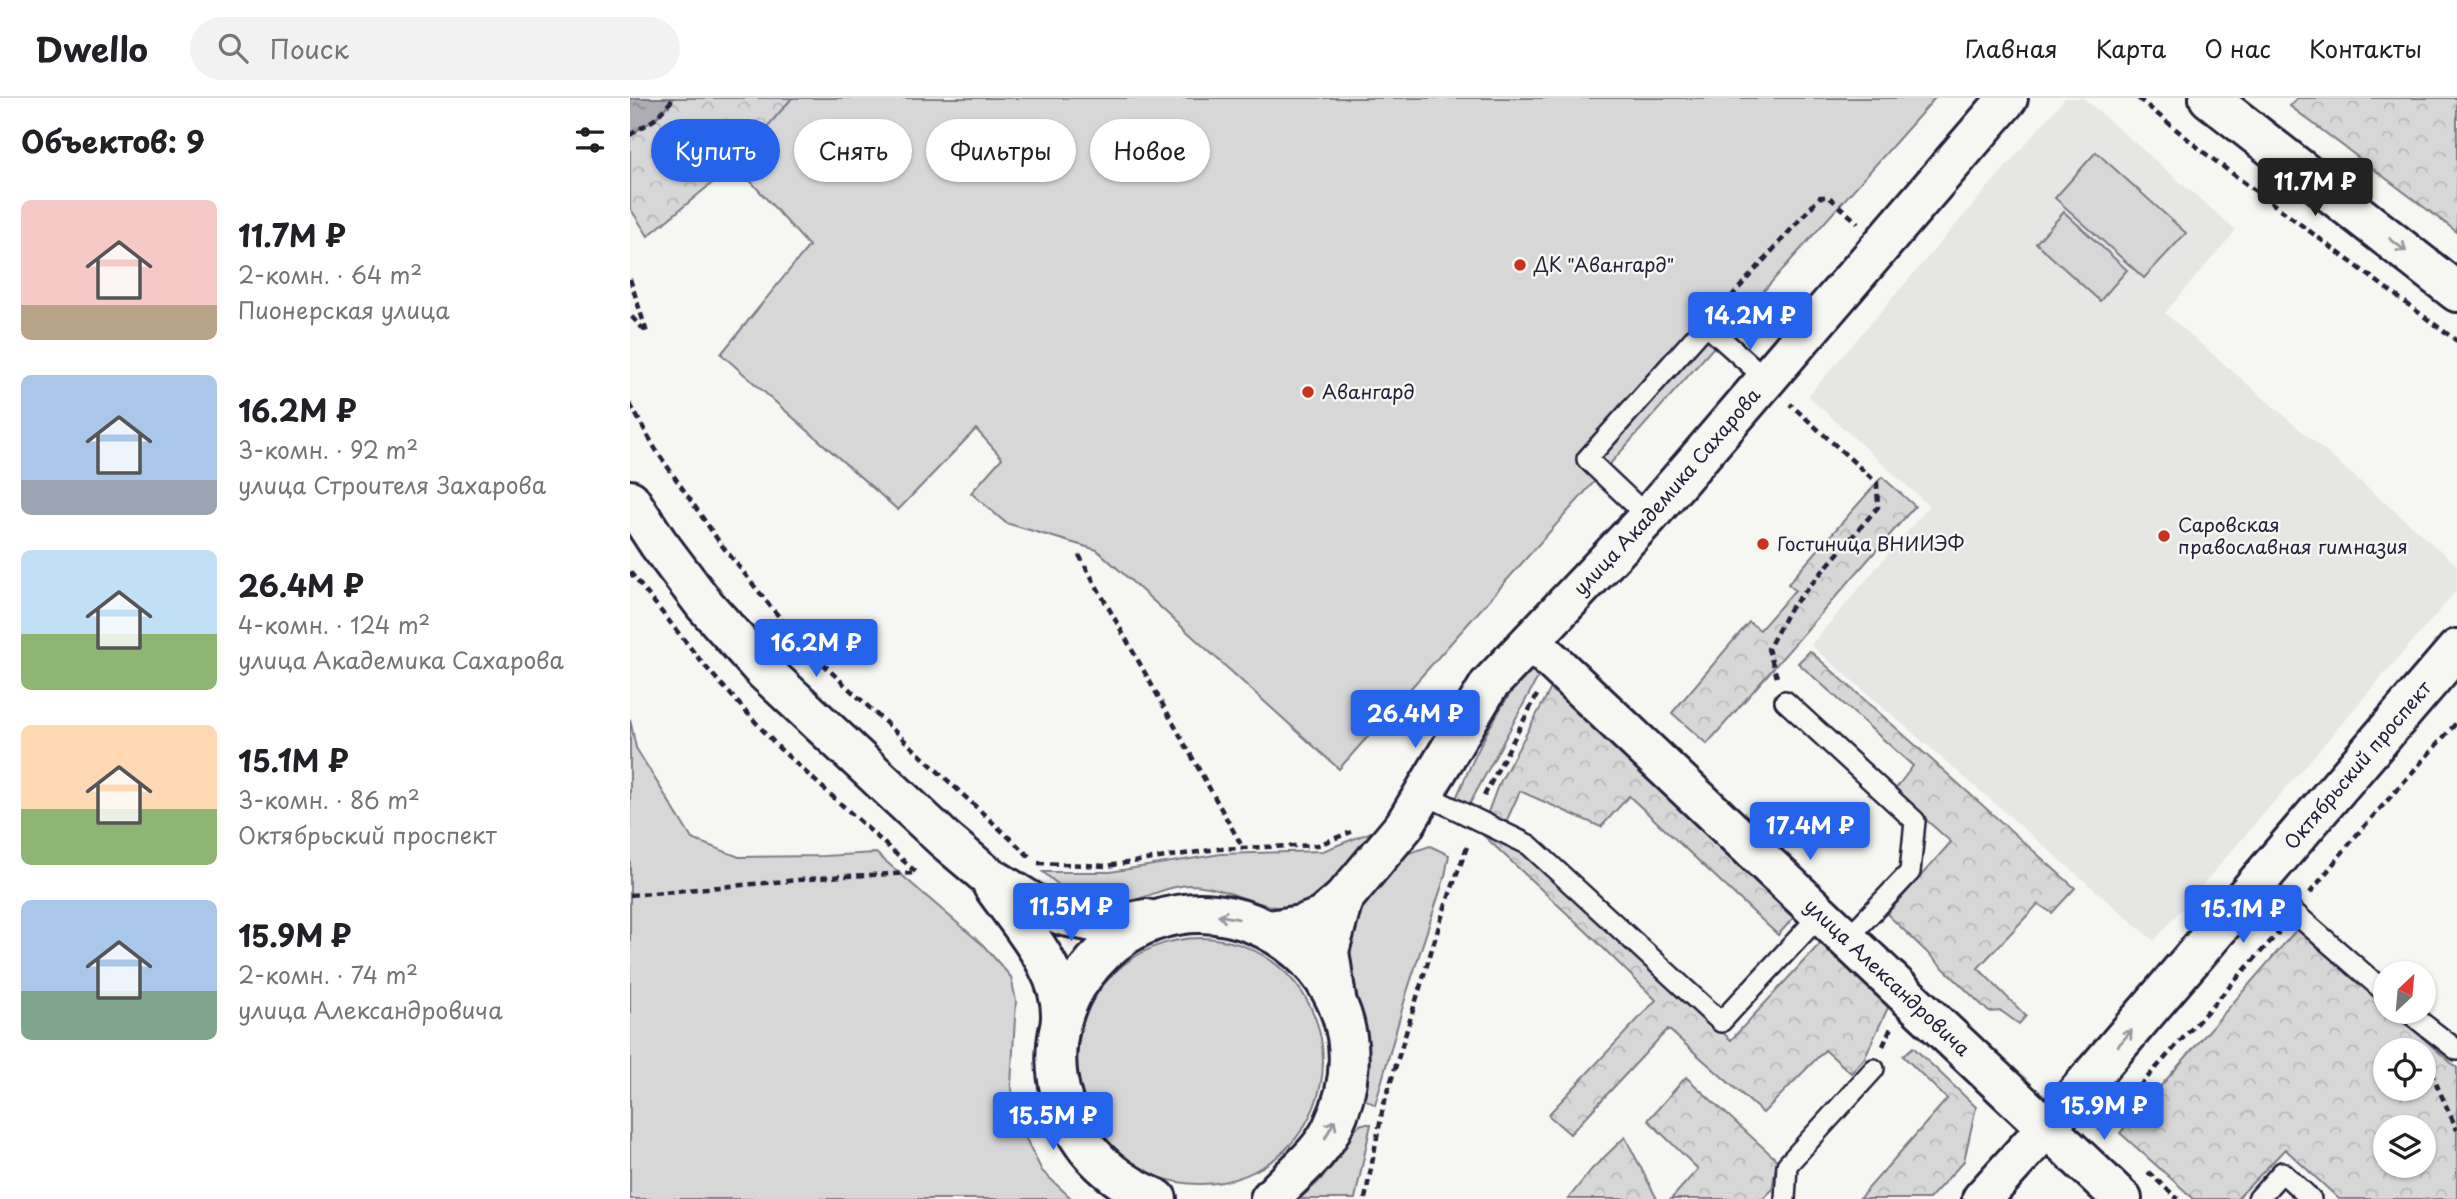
<!DOCTYPE html>
<html lang="ru">
<meta charset="utf-8">
<style>
body{margin:0;font-family:"Playpen Sans",sans-serif;background:#f2f2f2;color:#202124;height:100vh;display:flex;flex-direction:column;font-size:26px;white-space:nowrap}
*{box-sizing:border-box;margin:0}
p{font-size:23px;color:#757577}
.icon{flex:none;width:38px;height:38px;fill:none;stroke:currentColor;stroke-width:2;stroke-linecap:round;stroke-linejoin:round}
.map{position:relative;flex:1;overflow:hidden}
.sheet{display:flex;flex-direction:column;background:#fff;width:630px}
.sheet>*{flex:none}
.top-card{position:absolute;left:21px;top:21px;width:665px;height:63px;display:flex;gap:14px}
.needle{width:46px;rotate:26deg}
.controls{position:absolute;left:1743px;top:863px;display:grid;gap:14px}
.controls a{display:grid;place-items:center;width:63px;height:63px;border-radius:50%;background:#fff;box-shadow:0 2px 5px #0004;font-size:35px}
.price{position:absolute;translate:-50% -60px;padding:0 16px;border-radius:7px;background:#2563eb;color:#fff;font-size:23px;line-height:46px;filter:drop-shadow(0 2px 4px #0008)}
.price::after{content:'';position:absolute;left:50%;top:42px;width:21px;height:16px;margin-left:-10px;background:inherit;clip-path:polygon(0 0,100% 0,50% 100%)}
.price.active{background:#222;color:#fff}
ul{padding:0;list-style:none}
li{display:flex;align-items:center;gap:21px;height:175px;padding:0 21px}
li span{display:grid;place-items:center;flex:none;width:196px;height:140px;border-radius:10px;color:#555}
li>.icon{margin-inline-start:auto}
span .icon{width:84px;height:84px;fill:#fffc;stroke-width:1}
li b{font-size:30px}
h2{display:flex;justify-content:space-between;align-items:center;height:84px;padding:0 21px;font-size:30px}
.pill{padding:0 24px;border-radius:32px;background:#fff;box-shadow:0 2px 5px #0004;font-size:24px;line-height:63px}
.pill.active{background:#2563eb;color:#fff}
header{display:flex;align-items:center;gap:42px;box-sizing:border-box;height:98px;padding:0 35px;background:#fff;border-bottom:2px solid #e0e0e0}
header strong{font-size:33px}
nav{display:flex;gap:38px;margin-inline-start:auto;font-size:24px}
.search{width:490px;height:63px;background:#f2f2f2;display:flex;align-items:center;gap:18px;box-sizing:border-box;padding:0 24px;border-radius:38px;color:#757577;font-size:26px}
main{display:flex;flex:1;min-height:0}
.map>svg:first-child{display:block}
.built{fill:#e6e6e4}
.green{fill:#d7d7d7;stroke:#7c7c89;stroke-width:2}
.forest{fill:url(#forest-crowns);stroke:#7c7c89;stroke-width:2;fill-rule:evenodd}
.water{fill:url(#water-ripples);stroke:#757583;stroke-width:2}
.lines{fill:none;stroke-linecap:round;stroke-linejoin:round}
.lane-casing{stroke:#22223b;stroke-width:24}
.street-casing{stroke:#22223b;stroke-width:44}
.secondary-casing{stroke:#22223b;stroke-width:44}
.path{stroke:#22223b;stroke-width:4.5;stroke-dasharray:7 5;stroke-linecap:butt}
.lane{stroke:#f6f6f2;stroke-width:19}
.street{stroke:#f6f6f2;stroke-width:38}
.secondary{stroke:#f6f6f2;stroke-width:38}
.oneway{stroke:#9797a0}
.poi-dot{fill:#c8321e;stroke:#f6f6f2;stroke-width:2.5}
.labels{text-anchor:middle;stroke-width:5;stroke-linejoin:round;paint-order:stroke}
.poi-label{font-size:19px;fill:#22223b;stroke:#f6f6f2;text-anchor:start}
.street-label{font-size:19px;fill:#22223b;stroke:#f6f6f2}
</style>
<header>
<strong>Dwello</strong>
<div class="search"><svg class="icon" aria-label="search" viewBox="0 0 24 24"><circle cx="10" cy="10" r="6"/><path d="M15 15l6 6"/></svg>Поиск</div>
<nav><a>Главная</a><a>Карта</a><a>О нас</a><a>Контакты</a></nav>
</header>
<main>
<section class="sheet">
<h2>Объектов: 9<svg class="icon" aria-label="filters" viewBox="0 0 24 24"><path d="M4 7h16M4 17h16"/><circle cx="9" cy="7" r="2"/><circle cx="15" cy="17" r="2"/></svg></h2>
<ul>
<li><span style="background:linear-gradient(#f6c9c9 75%,#b9a48a 0)"><svg class="icon" aria-label="home" viewBox="0 0 24 24"><path d="M3 11l9-7 9 7M6 9v11h12V9"/></svg></span><div><b>11.7M ₽</b><p>2-комн. · 64 m²</p><p>Пионерская улица</p></div></li>
<li><span style="background:linear-gradient(#a9c7e8 75%,#9aa5b1 0)"><svg class="icon" aria-label="home" viewBox="0 0 24 24"><path d="M3 11l9-7 9 7M6 9v11h12V9"/></svg></span><div><b>16.2M ₽</b><p>3-комн. · 92 m²</p><p>улица Строителя Захарова</p></div></li>
<li><span style="background:linear-gradient(#bfe0f5 60%,#8fb573 0)"><svg class="icon" aria-label="home" viewBox="0 0 24 24"><path d="M3 11l9-7 9 7M6 9v11h12V9"/></svg></span><div><b>26.4M ₽</b><p>4-комн. · 124 m²</p><p>улица Академика Сахарова</p></div></li>
<li><span style="background:linear-gradient(#ffd9b3 60%,#8fb573 0)"><svg class="icon" aria-label="home" viewBox="0 0 24 24"><path d="M3 11l9-7 9 7M6 9v11h12V9"/></svg></span><div><b>15.1M ₽</b><p>3-комн. · 86 m²</p><p>Октябрьский проспект</p></div></li>
<li><span style="background:linear-gradient(#a9c7e8 65%,#7fa58c 0)"><svg class="icon" aria-label="home" viewBox="0 0 24 24"><path d="M3 11l9-7 9 7M6 9v11h12V9"/></svg></span><div><b>15.9M ₽</b><p>2-комн. · 74 m²</p><p>улица Александровича</p></div></li>
</ul>
</section>
<div class="map">
<svg width="1827" height="1101" viewBox="0 0 1827 1101">
<defs>
<pattern id="forest-crowns" width="20" height="18" patternUnits="userSpaceOnUse" patternTransform="scale(1.75)"><rect width="20" height="18" fill="#d7d7d7"/><path d="M2 6a3 3 0 1 1 6 0M12 15a3 3 0 1 1 6 0" fill="none" stroke="#b8b8b9"/></pattern>
<pattern id="water-ripples" width="26" height="14" patternUnits="userSpaceOnUse" patternTransform="scale(1.75)"><rect width="26" height="14" fill="#adadb3"/><path d="M2 4q2-2 4 0t4 0M15 11q2-2 4 0t4 0" fill="none" stroke="#8c8c93"/></pattern>
</defs>
<rect width="100%" height="100%" fill="#f6f6f2"/>
<filter id="ink" filterUnits="userSpaceOnUse"><feTurbulence type="fractalNoise" baseFrequency=".0143" numOctaves="2"/><feDisplacementMap in="SourceGraphic" scale="14" xChannelSelector="R" yChannelSelector="G"/><feConvolveMatrix kernelMatrix="1 2 1 2 8 2 1 2 1" color-interpolation-filters="sRGB"/></filter>
<g filter="url(#ink)">
<!-- built -->
<path class="built" d="M1435,0H1453L1606,132L1535,215L1827,467V492L1524,843L1181,547L1299,408L1178,298Z"/>
<!-- green -->
<path class="green" d="M162,0H1305L709,671L467,452L376,425L341,395L372,360L346,331L268,412L91,256L179,148L105,66Z
M1466,54L1556,135L1514,180L1425,100Z
M1434,114L1497,172L1470,203L1406,145Z
M908,560L914,568L837,711L824,705C846,654 870,601 908,560Z
M0,621L6,650L62,741L109,759L194,758L246,755L353,847L381,879L386,903L381,987L388,1025L412,1073L442,1101H0Z
M741,734C729,753 700,798 679,806C639,821 601,787 560,787C529,788 499,812 467,806C445,802 430,788 413,774H480L591,756L693,753Z
M800,748L819,757L815,778L777,894L745,1007L735,1001L738,969L712,854L724,822L751,786L776,756Z
M447 963a123 123 0 1 1 246 0a123 123 0 1 1-246 0Z
M732,1026H741L725,1101H669C682,1091 694,1079 704,1066C715,1052 715,1035 732,1026Z"/>
<!-- forest -->
<path class="forest" d="M44,0H162L105,66L18,138L0,110V37L25,21Z
M1667,0H1827V134L1660,8Z
M1252,379L1285,408L1077,646L1042,615L1119,524L1130,532L1165,492L1158,486Z
M1180,553L1445,790L1422,815L1408,806L1348,870L1396,918L1389,926L1371,913L1359,914L1257,816L1321,744L1264,693L1283,668L1168,565Z
M927,579L1174,808L1148,837L999,698L971,729L890,693L876,724L857,717L867,690Z
M852,736L897,757L1101,942L1197,838L1263,899L1234,961L1221,975L1195,952L1133,1015L1038,931L940,1036L918,1017L1026,902L959,836Z
M1668,830L1755,907V914H1763L1827,970V1101H1709L1655,1051L1607,1101H1564L1490,1035ZM1755,952H1794V990H1755ZM1755,1029H1794V1068H1755Z
M1283,949L1346,1009L1334,1063L1299,1101H1229L1317,1001L1273,958Z
M1056,979L1147,1062L1142,1092L1133,1101H1041L1068,1071L1018,1022Z
M995,1039L1027,1101H938L962,1071Z"/>
<!-- water -->
<path class="water" d="M0,0H44L25,21L0,37Z"/>
<g class="lines">
<defs>
<path id="lane" d="M1018,419L957,361L1076,227L1136,281
M1155,603L1285,723L1280,774L1217,841
M794,696L899,747L1091,924L1191,816
M1628,783L1755,894
M1778,914L1827,952
M1155,1101L1157,1067L1244,971
M1628,1101L1652,1074L1681,1101"/>
<g id="street">
<path d="M1579,0L1827,194"/>
<path id="s1" d="M901,543L1492,1101"/>
<path id="s2" d="M640,832L671,827L692,819L713,801L774,728L859,587L1018,419L1378,0"/>
<path d="M706,900L699,853L713,801"/>
<path id="s3" d="M1352,1101L1442,1001L1827,551"/>
</g>
<path id="secondary" d="M0,402L28,445L74,506L134,573L315,742L354,775L408,808L434,818L481,828L516,821
M363,788C390,827 439,878 430,929
M527,1101C473,1078 438,1041 428,982C422,945 432,906 454,877C560,732 781,866 702,1030C689,1058 661,1077 640,1101"/>
</defs>
<!-- lane casing -->
<use href="#lane" class="lane-casing"/>
<!-- street casing -->
<use href="#street" class="street-casing"/>
<!-- secondary casing -->
<use href="#secondary" class="secondary-casing"/>
<!-- path -->
<path class="path" d="M1508,0L1576,56L1827,243
M0,37L25,21L44,0
M0,181L17,235L0,217
M1093,208L1190,99H1199L1228,125
M0,306L26,352L90,445L145,514L200,573L401,760
M449,457L613,750
M0,474L74,567L149,650L287,775
M1147,579L1138,551L1159,512L1248,409L1247,385L1160,306
M854,698L907,597
M408,765L477,768L587,751L688,747L721,734
M1680,795L1723,741L1827,624
M0,797L213,778L287,775
M1253,948L1261,930
M1796,963L1827,1032
M1469,1033L1649,834
M1518,1074L1548,1101
M735,1101L753,1009L814,812L838,746"/>
<!-- lane -->
<use href="#lane" class="lane"/>
<!-- street -->
<use href="#street" class="street"/>
<!-- secondary -->
<use href="#secondary" class="secondary"/>
</g>
<!-- one-way arrows -->
<defs><path id="oneway-shaft" d="M-6 0H5M1.5-3L5.5 0L1.5 3" fill="none" stroke-width="1.6" stroke-linecap="round" stroke-linejoin="round" transform="scale(1.75)"/></defs>
<g class="oneway">
<use href="#oneway-shaft" transform="translate(1768 147) rotate(38)"/>
<use href="#oneway-shaft" transform="translate(598 819) rotate(-170)"/>
<use href="#oneway-shaft" transform="translate(1495 940) rotate(-49)"/>
<use href="#oneway-shaft" transform="translate(700 1031) rotate(-62)"/>
</g>
</g>
<!-- markers -->
<g class="poi-dot">
<circle cx="890" cy="167" r="7"/>
<circle cx="678" cy="294" r="7"/>
<circle cx="1534" cy="438" r="7"/>
<circle cx="1133" cy="446" r="7"/>
</g>
<g class="labels">
<!-- poi labels -->
<g class="poi-label">
<text x="904" y="174">ДК "Авангард"</text>
<text x="692" y="301">Авангард</text>
<text x="1548" y="434">Саровская<tspan x="1548" dy="22">православная гимназия</tspan></text>
<text x="1147" y="453">Гостиница ВНИИЭФ</text>
</g>
<!-- street labels -->
<g class="street-label">
<text dy="7" stroke="none"><textPath href="#s2" startOffset="604">улица Академика Сахарова</textPath></text>
<text dy="7" stroke="none"><textPath href="#s3" startOffset="574">Октябрьский проспект</textPath></text>
<text dy="7" stroke="none"><textPath href="#s1" startOffset="490">улица Александровича</textPath></text>
</g>
</g>
</svg>
<div class="controls">
<a><svg class="needle" viewBox="-14 -14 28 28"><path d="M0-13l5 13h-10z" fill="#e53935"/><path d="M0 13l5-13h-10z" fill="#757577"/></svg></a>
<a><svg class="icon" aria-label="locate" viewBox="0 0 24 24"><circle cx="12" cy="12" r="6"/><path d="M12 2v4M12 18v4M2 12h4M18 12h4"/></svg></a>
<a><svg class="icon" aria-label="layers" viewBox="0 0 24 24"><path d="M12 4l9 5-9 5-9-5zM3 14l9 5 9-5"/></svg></a>
</div>
<b class="price active" style="left:1685px;top:120px">11.7M ₽</b>
<b class="price" style="left:1120px;top:254px">14.2M ₽</b>
<b class="price" style="left:186px;top:581px">16.2M ₽</b>
<b class="price" style="left:785px;top:652px">26.4M ₽</b>
<b class="price" style="left:1180px;top:764px">17.4M ₽</b>
<b class="price" style="left:441px;top:845px">11.5M ₽</b>
<b class="price" style="left:1613px;top:847px">15.1M ₽</b>
<b class="price" style="left:1474px;top:1044px">15.9M ₽</b>
<b class="price" style="left:423px;top:1054px">15.5M ₽</b>
<div class="top-card">
<a class="pill active">Купить</a>
<a class="pill">Снять</a>
<a class="pill">Фильтры</a>
<a class="pill">Новое</a>
</div>
</div>
</main>
